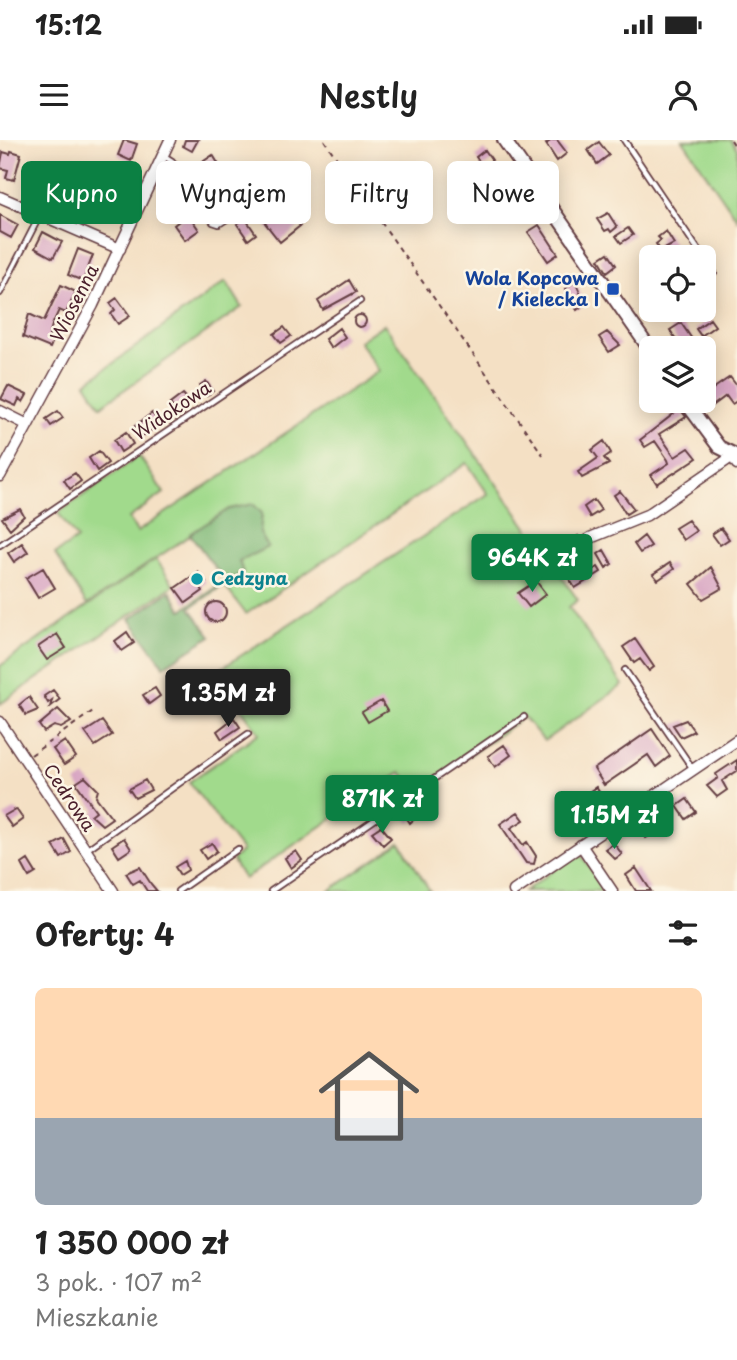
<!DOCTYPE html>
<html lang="pl">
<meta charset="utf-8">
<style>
body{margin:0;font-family:"Playpen Sans",sans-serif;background:#f6f6f6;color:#222;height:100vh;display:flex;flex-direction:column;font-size:26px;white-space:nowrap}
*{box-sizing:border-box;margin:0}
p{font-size:23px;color:#767676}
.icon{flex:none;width:38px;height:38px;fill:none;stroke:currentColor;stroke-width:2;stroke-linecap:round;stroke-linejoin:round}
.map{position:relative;height:751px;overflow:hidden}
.details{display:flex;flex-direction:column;background:#fff;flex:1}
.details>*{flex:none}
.guide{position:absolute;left:21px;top:21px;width:696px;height:63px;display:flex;gap:14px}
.fabs{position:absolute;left:639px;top:105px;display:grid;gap:14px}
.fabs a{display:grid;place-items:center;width:77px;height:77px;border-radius:10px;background:#fff;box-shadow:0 4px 18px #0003;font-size:35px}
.price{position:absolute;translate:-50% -60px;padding:0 16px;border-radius:7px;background:#0b8043;color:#fff;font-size:23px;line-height:46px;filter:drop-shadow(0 2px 4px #0008)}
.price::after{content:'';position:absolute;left:50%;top:42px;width:21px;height:16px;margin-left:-10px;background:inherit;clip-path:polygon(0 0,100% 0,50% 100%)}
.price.active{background:#222;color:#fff}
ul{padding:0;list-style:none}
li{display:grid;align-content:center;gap:14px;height:371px;padding:0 35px}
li+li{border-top:2px solid #e0e0e0}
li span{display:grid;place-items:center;height:217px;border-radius:10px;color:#555}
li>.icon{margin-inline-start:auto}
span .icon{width:126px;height:126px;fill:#fffc;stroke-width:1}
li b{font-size:30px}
h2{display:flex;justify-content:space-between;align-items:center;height:84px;padding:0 35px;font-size:30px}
.pill{padding:0 24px;border-radius:10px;background:#fff;box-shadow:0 4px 18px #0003;font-size:24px;line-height:63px}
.pill.active{background:#0b8043;color:#fff}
.status{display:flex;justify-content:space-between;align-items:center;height:49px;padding:0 35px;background:#fff;direction:ltr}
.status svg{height:19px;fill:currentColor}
header{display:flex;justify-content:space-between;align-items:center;height:91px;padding:0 35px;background:#fff;font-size:32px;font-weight:600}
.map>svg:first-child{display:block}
.green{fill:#a1da8c;stroke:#767c5c;stroke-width:2}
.forest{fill:#80ba78;stroke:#656c52;stroke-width:2}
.building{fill:#d8a5c3}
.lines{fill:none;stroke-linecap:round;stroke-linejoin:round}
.service-casing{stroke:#643c42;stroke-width:8}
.minor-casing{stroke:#643c42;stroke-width:13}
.tertiary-casing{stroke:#643c42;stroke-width:16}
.path{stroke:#643c42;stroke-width:2;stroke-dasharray:5 5;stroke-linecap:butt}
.service{stroke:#fff;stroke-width:4.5}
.minor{stroke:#fff;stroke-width:10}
.tertiary{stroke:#fff;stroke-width:12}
.transit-dot{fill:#1a4fb4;stroke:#fcf5e5;stroke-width:2.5}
.culture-dot{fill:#0f9aa8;stroke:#fcf5e5;stroke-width:2.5}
.labels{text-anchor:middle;stroke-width:5;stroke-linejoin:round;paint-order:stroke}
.transit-label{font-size:18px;font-weight:bold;fill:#164399;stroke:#fcf5e5;text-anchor:end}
.street-label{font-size:18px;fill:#4a1f2b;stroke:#fcf5e5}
.culture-label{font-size:18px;font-weight:bold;fill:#0d838f;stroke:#fcf5e5;text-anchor:start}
</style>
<div class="status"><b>15:12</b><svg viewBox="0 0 49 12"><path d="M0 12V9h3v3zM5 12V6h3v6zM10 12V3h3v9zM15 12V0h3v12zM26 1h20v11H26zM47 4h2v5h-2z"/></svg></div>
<header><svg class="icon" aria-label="menu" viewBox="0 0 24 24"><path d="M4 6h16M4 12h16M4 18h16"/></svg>Nestly<svg class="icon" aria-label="person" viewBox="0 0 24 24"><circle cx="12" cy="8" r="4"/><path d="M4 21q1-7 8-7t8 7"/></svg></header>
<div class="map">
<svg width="737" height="751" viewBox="0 0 737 751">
<rect width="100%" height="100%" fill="#fcf5e5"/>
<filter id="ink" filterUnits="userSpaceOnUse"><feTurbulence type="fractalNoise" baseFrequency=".0143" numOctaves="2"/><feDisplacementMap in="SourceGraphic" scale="14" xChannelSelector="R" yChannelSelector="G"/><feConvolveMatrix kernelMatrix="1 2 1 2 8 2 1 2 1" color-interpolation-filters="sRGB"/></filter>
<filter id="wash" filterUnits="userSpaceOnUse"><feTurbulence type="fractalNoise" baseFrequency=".00686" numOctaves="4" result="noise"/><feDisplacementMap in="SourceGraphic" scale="28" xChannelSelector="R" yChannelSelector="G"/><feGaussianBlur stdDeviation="1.57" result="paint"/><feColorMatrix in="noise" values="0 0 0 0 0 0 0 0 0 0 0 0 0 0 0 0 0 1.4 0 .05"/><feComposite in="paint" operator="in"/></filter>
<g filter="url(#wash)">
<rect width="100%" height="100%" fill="#f4e0c4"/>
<!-- green -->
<path class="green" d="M683,0H731L737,9V79Z
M226,141L242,167L101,266L86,243Z
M384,184L578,460L569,467L623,545L544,601L524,577L416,653L401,632L244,739L232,720L242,711L189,642L259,593L227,549L219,530L488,354L467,323L246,474L224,445L243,432L239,422L260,393L262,373L229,369L87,465L55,414L77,399L58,373L139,316L164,353L129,378L137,392L379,231L359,201Z
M156,419L174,445L0,564V526Z
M400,702L430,751H329Z
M579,712L606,751H525Z"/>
<!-- forest -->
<path class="forest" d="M253,364L262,373L260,393L268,407L239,421L243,432L190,468L211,496L164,526L130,479L170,451L182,470L225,441L190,394L229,369Z"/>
<g id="blocks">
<!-- building -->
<path class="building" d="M124,0L137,4L131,21L118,15Z
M185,0H198L192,11L183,6Z
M552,0H557L567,13L557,21L546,4Z
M599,2L609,15L597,24L588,10Z
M485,10L492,20L483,27L476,17Z
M11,11L21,14L14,40L6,38L8,30L0,28L3,12L10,14Z
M213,15L219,25L201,37L195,27Z
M238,40L247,52L225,68L216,55Z
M46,43L58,47L54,61L42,58Z
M511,45L520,57L508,65L503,52Z
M176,54L182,64L164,76L158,66Z
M286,67L300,86L280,102L265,83Z
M608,73L617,87L611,92L609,89L605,91L597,79Z
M188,74L199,90L185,100L174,85Z
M0,75L18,85L11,98L0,92Z
M245,78L256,94L248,100L237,84Z
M539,85L558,114L548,121L528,92Z
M628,88L633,95L621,103L616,96Z
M666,91L674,104L661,111L656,104L661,100L658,97Z
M43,92L62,102L53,118L35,108Z
M78,109L93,115L83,141L68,135Z
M608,113L616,125L607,132L599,119Z
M349,140L356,152L323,170L318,161Z
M575,141L585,164L577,170L565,149Z
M61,145L76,152L66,173L59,170L52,185L49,196L54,198L50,208L23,197L29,174L44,181Z
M117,158L130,176L118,184L111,174L115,170L110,163Z
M354 181a6 6 0 1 1 12 0a6 6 0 1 1-12 0Z
M710,179L715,186L701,196L696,189Z
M681,183L692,199L681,207L670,190Z
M284,187L291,196L281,203L274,194Z
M339,188L345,197L331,208L325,199Z
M607,192L620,205L609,212L599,197Z
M730,237L737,246V261L732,264L726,256L711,267L704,255Z
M206,241L213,251L207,256L200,245Z
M8,246L27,255L23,262L19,259L16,266L1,259Z
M183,254L190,262L177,272L170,264Z
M680,269L686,277L659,294L675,317L689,308L697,318L657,344L651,335L669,323L668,320L655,301L645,307L640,300Z
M58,271L63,278L51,286L46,279Z
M152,273L157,280L154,283L156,287L143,296L135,286Z
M126,292L133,304L121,312L114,300Z
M604,301L611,313L604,318L609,324L582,338L578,332L598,318L592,310Z
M99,311L108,323L97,331L89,318Z
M75,333L81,341L70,349L64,340Z
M620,351L634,369L626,374L614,355Z
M594,360L601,370L590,377L584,367Z
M20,369L24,376L10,389L2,378Z
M688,380L696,391L683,400L675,388Z
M721,388L729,399L720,405L712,394Z
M578,396L585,407L576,415L568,403Z
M644,396L651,406L640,413L634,404Z
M22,403L28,412L14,422L8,413Z
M604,410L612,424L606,428L598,414Z
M670,423L674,429L658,440L653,434Z
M573,425L580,437L598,427L601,432L575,448L564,430Z
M711,427L722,448L703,459L691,444Z
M43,428L55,448L38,458L26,438Z
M198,432L206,442L200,446L203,451L186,463L175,448Z
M536,441L546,454L529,467L518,453Z
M206 472a10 10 0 1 1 20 0a10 10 0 1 1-20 0Z
M127,492L134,503L122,511L115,501Z
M57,494L66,508L47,520L38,507Z
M635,499L654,527L649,531L640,519L634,523L623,507Z
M155,548L160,556L149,564L143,555Z
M53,550L60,559L50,567L52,560L48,563L44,556Z
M29,557L38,570L26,575L19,565Z
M381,561L387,571L368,582L362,572Z
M58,569L71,582L61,588L54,586L44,592L39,585Z
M234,578L240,587L222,599L217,591Z
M686,580L694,591L681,597L673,585Z
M102,581L112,595L95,606L85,592Z
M652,589L670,616L656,627L648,615L604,645L594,629Z
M65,601L76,617L64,625L53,609Z
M504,605L511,615L495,627L488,616Z
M737,620V631L722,641L727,650L717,657L707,646L718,638L716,634Z
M85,637L98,650L96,657L112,678L102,685L91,675L96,671L76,643Z
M145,640L151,650L135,658L129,649Z
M596,647L609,667L589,681L576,661Z
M386,650L393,660L377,671L370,661Z
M687,659L696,672L686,679L677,666Z
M419,665L423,671L410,683L404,674Z
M16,669L23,679L12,687L4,676Z
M518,672L524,680L511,688L523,705L527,702L536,716L534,724L526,723L500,684Z
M647,682L655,692L646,698L637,689Z
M381,686L391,698L383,705L372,692Z
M124,698L131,709L119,717L112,706Z
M64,699L71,712L61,718L53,705Z
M212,703L217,711L206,719L200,710Z
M611,705H615L622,714L615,719L605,709Z
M296,711L302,720L291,728L285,718Z
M28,720L36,733L29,737L22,724Z
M185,721L188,730L180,735L175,727Z
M140,727L151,744L157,751H147L140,740L133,744L126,733Z
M636,728L651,751H636L626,735Z"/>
</g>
</g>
<g filter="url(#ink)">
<use href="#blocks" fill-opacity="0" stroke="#643c42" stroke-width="2"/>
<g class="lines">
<defs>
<path id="service" d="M624,0L703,117
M164,16L172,21L213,82L219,84L241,70
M704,118L714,133
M0,153L40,75
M0,405L360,161
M625,530L693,629
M86,710L248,594
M178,751L238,709
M271,751L524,577"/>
<path id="minor" d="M0,57L120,109
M0,271L28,285
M0,336L93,165L170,0
M590,398L647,375L733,316L737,324
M0,582L113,751
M581,705L612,751
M514,751L737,600"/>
<path id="tertiary" d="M504,0L651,211
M685,261L719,307L737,316"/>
</defs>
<!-- service casing -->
<use href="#service" class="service-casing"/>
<!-- minor casing -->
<use href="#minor" class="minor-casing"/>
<!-- tertiary casing -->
<use href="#tertiary" class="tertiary-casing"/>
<!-- path -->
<path class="path" d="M324,0L543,315
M731,0L737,9
M31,615L93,571"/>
<!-- service -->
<use href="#service" class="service"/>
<!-- minor -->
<use href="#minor" class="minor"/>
<!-- tertiary -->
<use href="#tertiary" class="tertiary"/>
</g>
</g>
<!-- markers -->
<rect class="transit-dot" x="606" y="142" width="14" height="14" rx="3.5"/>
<circle class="culture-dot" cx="197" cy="439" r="7"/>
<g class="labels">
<!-- transit labels -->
<g class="transit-label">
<text x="599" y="145">Wola Kopcowa<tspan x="599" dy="21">/ Kielecka I</tspan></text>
</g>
<!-- street labels -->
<g class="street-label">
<text transform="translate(75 163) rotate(-63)" y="6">Wiosenna</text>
<text transform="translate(172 271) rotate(-34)" y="6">Widokowa</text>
<text transform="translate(69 658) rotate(56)" y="6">Cedrowa</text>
</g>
<!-- culture labels -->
<g class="culture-label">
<text x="211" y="445">Cedzyna</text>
</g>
</g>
</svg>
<div class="fabs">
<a><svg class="icon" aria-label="locate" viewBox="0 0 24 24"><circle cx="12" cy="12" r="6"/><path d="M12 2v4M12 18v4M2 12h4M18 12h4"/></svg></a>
<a><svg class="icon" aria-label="layers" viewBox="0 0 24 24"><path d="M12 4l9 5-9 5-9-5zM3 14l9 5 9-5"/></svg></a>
</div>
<b class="price" style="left:532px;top:454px">964K zł</b>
<b class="price active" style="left:228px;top:589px">1.35M zł</b>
<b class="price" style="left:382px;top:695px">871K zł</b>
<b class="price" style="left:614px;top:711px">1.15M zł</b>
<div class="guide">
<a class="pill active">Kupno</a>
<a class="pill">Wynajem</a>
<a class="pill">Filtry</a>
<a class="pill">Nowe</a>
</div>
</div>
<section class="details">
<h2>Oferty: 4<svg class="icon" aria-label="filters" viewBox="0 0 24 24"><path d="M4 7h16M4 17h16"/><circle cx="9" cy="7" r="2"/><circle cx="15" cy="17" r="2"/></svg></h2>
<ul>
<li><span style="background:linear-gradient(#ffd9b3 60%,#9aa5b1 0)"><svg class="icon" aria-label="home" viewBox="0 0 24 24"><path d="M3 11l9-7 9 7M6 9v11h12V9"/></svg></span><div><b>1 350 000 zł</b><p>3 pok. · 107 m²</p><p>Mieszkanie</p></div></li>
</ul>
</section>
